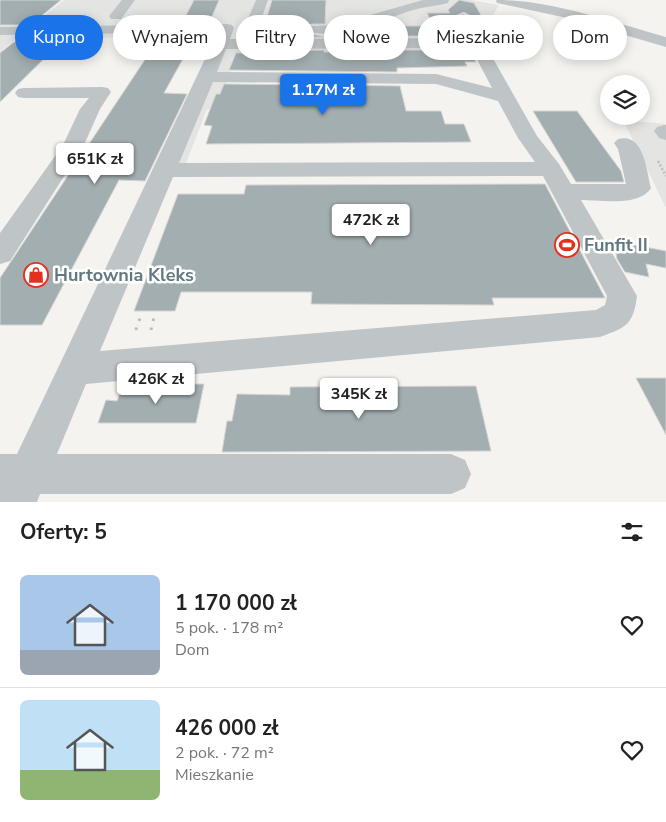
<!DOCTYPE html>
<html lang="pl">
<meta charset="utf-8">
<style>
body{margin:0;font-family:"Nunito Sans",sans-serif;background:#f6f6f6;color:#222;height:100vh;display:flex;flex-direction:column;font-size:19px;white-space:nowrap}
*{box-sizing:border-box;margin:0}
p{font-size:16px;color:#767676}
.icon{flex:none;width:28px;height:28px;fill:none;stroke:currentColor;stroke-width:2;stroke-linecap:round;stroke-linejoin:round}
.map{position:relative;height:502px;overflow:hidden}
.sheet{display:flex;flex-direction:column;background:#fff;flex:1}
.sheet>*{flex:none}
.hud{position:absolute;left:15px;top:15px;width:636px;height:45px;display:flex;gap:10px}
.tools{position:absolute;left:600px;top:75px;display:grid;gap:10px}
.tools a{display:grid;place-items:center;width:50px;height:50px;border-radius:50%;background:#fff;box-shadow:0 2px 12px #0003;font-size:25px}
.price{position:absolute;translate:-50% -42px;padding:0 11px;border-radius:5px;background:#fff;color:#222;font-size:16px;line-height:32px;filter:drop-shadow(0 1px 2px #0008)}
.price::after{content:'';position:absolute;left:50%;top:30px;width:15px;height:11px;margin-left:-8px;background:inherit;clip-path:polygon(0 0,100% 0,50% 100%)}
.price.current{background:#1a73e8;color:#fff}
ul{padding:0;list-style:none}
li{display:flex;align-items:center;gap:15px;height:125px;padding:0 20px}
li+li{border-top:1px solid #e0e0e0}
li span{display:grid;place-items:center;flex:none;width:140px;height:100px;border-radius:8px;color:#555}
li>.icon{margin-inline-start:auto}
span .icon{width:60px;height:60px;fill:#fffc;stroke-width:1}
li b{font-size:21px}
h2{display:flex;justify-content:space-between;align-items:center;height:60px;padding:0 20px;font-size:21px}
.chip{padding:0 18px;border-radius:22px;background:#fff;box-shadow:0 2px 12px #0003;font-size:18px;line-height:45px}
.chip.current{background:#1a73e8;color:#fff}
.map>svg:first-child{display:block}
.built{fill:#e4e5e3}
.building{fill:#a3aeb1;stroke:#d5d4d2}
.lines{fill:none;stroke-linecap:round;stroke-linejoin:round}
.path-far1{stroke:#b9bcbd;stroke-width:2.5;stroke-dasharray:2 2;stroke-linecap:butt}
.path{stroke:#b9bcbd;stroke-width:3;stroke-dasharray:2.5 2.5;stroke-linecap:butt}
.minor{fill:#bfc4c6;fill-rule:evenodd}
.labels{text-anchor:middle;stroke-width:5;stroke-linejoin:round;paint-order:stroke}
.poi-label{font-size:18px;font-weight:bold;fill:#627881;stroke:#fff;text-anchor:start}
</style>
<div class="map">
<svg width="666" height="502" viewBox="0 0 666 502">
<rect width="100%" height="100%" fill="#f4f3ef"/>
<!-- built -->
<path class="built" d="M64,0H471L499,5L491,18L501,41H485L491,51L238,53L216,109H207L185,166L155,165L215,37L17,38L0,52V26H32Z
M623,120L666,124V208Z"/>
<!-- building -->
<path class="building" d="M0,0H61L30,25H0Z
M194,0H219L211,19H206L205,22L182,23Z
M272,0H326L325,24H311L307,28L311,34L325,37H261Z
M459,0L474,3L485,22H474L471,16L464,12L455,16L454,19L464,36H382L380,26H434L427,13H450L448,10Z
M175,34H199L188,57H184L164,93L187,94L145,181L119,180L42,325H0V278L160,37H174Z
M14,42H61L0,102V53Z
M324,50V52H385V50H470L476,62H465L467,66L397,68V72L229,70L236,53H257V51Z
M224,84L400,86L406,111H441L445,124H464L471,142L206,144L212,126L204,125L216,94H220Z
M533,111H577L621,171L624,182H576Z
M545,184L605,298H492L494,305L311,304L312,292H181L175,311H134L178,194H244L246,185Z
M614,241L666,251V268L646,264L649,277L625,272L617,259Z
M636,378H666V435Z
M150,384H204L196,423H98L106,400L117,401L120,393H148Z
M476,386L491,451L222,452L227,421H232L237,394L290,395V387Z"/>
<g class="lines">
<!-- path-far1 -->
<path class="path-far1" d="M658,161L666,176"/>
<!-- path -->
<path class="path" d="M139,321L140,318
M153,321L154,318
M136,330L137,325
M151,330L152,325"/>
<!-- minor -->
<path class="minor" d="M122,0H135L121,19H111L109,16Z
M256,0H268L258,28L256,31H246L244,28Z
M423,0H449L448,3C436,6 424,7 413,10C384,19 341,40 311,32L309,29L311,26L335,25Z
M496,0C553,0 611,22 666,37V47L567,18L497,3Z
M463,14L470,18L537,136L559,164L571,184H626L618,149L614,143L618,139C644,132 646,169 651,188C639,207 600,200 581,200L637,296C633,325 627,327 600,337L86,384L57,454H451L465,460L471,474L465,488L451,494H40L37,502H0V454H17L218,32L0,35V27L227,24L232,25L234,28L230,39L467,38L456,18ZM471,48L492,88L436,74L217,72L226,49ZM213,82L436,84L498,101L518,138L535,162L179,163ZM543,176L607,296L605,305L596,310L100,351L173,177Z
M102,87L108,88L111,92L100,109L84,145L10,261L0,264V233L63,145L80,109L89,98H24L18,97L15,93L18,89L24,88Z
M664,125H666V140L659,138L654,131L657,127Z"/>
</g>
<!-- icons -->
<defs>
<symbol id="stadium-ring" viewBox="-11 -11 22 22"><circle r="9.5" fill="#fff" stroke="#e33120" stroke-width="1.5"/><path d="M0-5a6.5 5 0 1 0 0 10a6.5 5 0 1 0 0-10ZM-3.5-1.8h7v3.6h-7Z" fill="#e33120"/></symbol>
<symbol id="shop-ring" viewBox="-11 -11 22 22"><circle r="9.5" fill="#fff" stroke="#e33120" stroke-width="1.5"/><path d="M-5-2.5h2.3a2.7 3.5 0 0 1 5.4 0H5L5.5 6h-11ZM-1.5-2.5h3a1.5 2.3 0 0 0-3 0Z" fill="#e33120"/></symbol>
</defs>
<g fill-rule="evenodd">
<use href="#stadium-ring" x="553" y="231" width="28" height="28"/>
<use href="#shop-ring" x="22" y="261" width="28" height="28"/>
</g>
<g class="labels">
<!-- poi labels -->
<g class="poi-label">
<text x="584" y="251">Funfit II</text>
<text x="54" y="281">Hurtownia Kleks</text>
</g>
</g>
</svg>
<div class="tools">
<a><svg class="icon" aria-label="layers" viewBox="0 0 24 24"><path d="M12 4l9 5-9 5-9-5zM3 14l9 5 9-5"/></svg></a>
</div>
<b class="price current" style="left:323px;top:116px">1.17M zł</b>
<b class="price" style="left:95px;top:185px">651K zł</b>
<b class="price" style="left:371px;top:246px">472K zł</b>
<b class="price" style="left:156px;top:405px">426K zł</b>
<b class="price" style="left:359px;top:420px">345K zł</b>
<div class="hud">
<a class="chip current">Kupno</a>
<a class="chip">Wynajem</a>
<a class="chip">Filtry</a>
<a class="chip">Nowe</a>
<a class="chip">Mieszkanie</a>
<a class="chip">Dom</a>
</div>
</div>
<section class="sheet">
<h2>Oferty: 5<svg class="icon" aria-label="filters" viewBox="0 0 24 24"><path d="M4 7h16M4 17h16"/><circle cx="9" cy="7" r="2"/><circle cx="15" cy="17" r="2"/></svg></h2>
<ul>
<li><span style="background:linear-gradient(#a9c7e8 75%,#9aa5b1 0)"><svg class="icon" aria-label="home" viewBox="0 0 24 24"><path d="M3 11l9-7 9 7M6 9v11h12V9"/></svg></span><div><b>1 170 000 zł</b><p>5 pok. · 178 m²</p><p>Dom</p></div><svg class="icon" aria-label="heart" viewBox="0 0 24 24"><path d="M12 20l-8-8c-3-5 5-10 8-4 3-6 11-1 8 4z"/></svg></li>
<li><span style="background:linear-gradient(#bfe0f5 70%,#8fb573 0)"><svg class="icon" aria-label="home" viewBox="0 0 24 24"><path d="M3 11l9-7 9 7M6 9v11h12V9"/></svg></span><div><b>426 000 zł</b><p>2 pok. · 72 m²</p><p>Mieszkanie</p></div><svg class="icon" aria-label="heart" viewBox="0 0 24 24"><path d="M12 20l-8-8c-3-5 5-10 8-4 3-6 11-1 8 4z"/></svg></li>
</ul>
</section>
